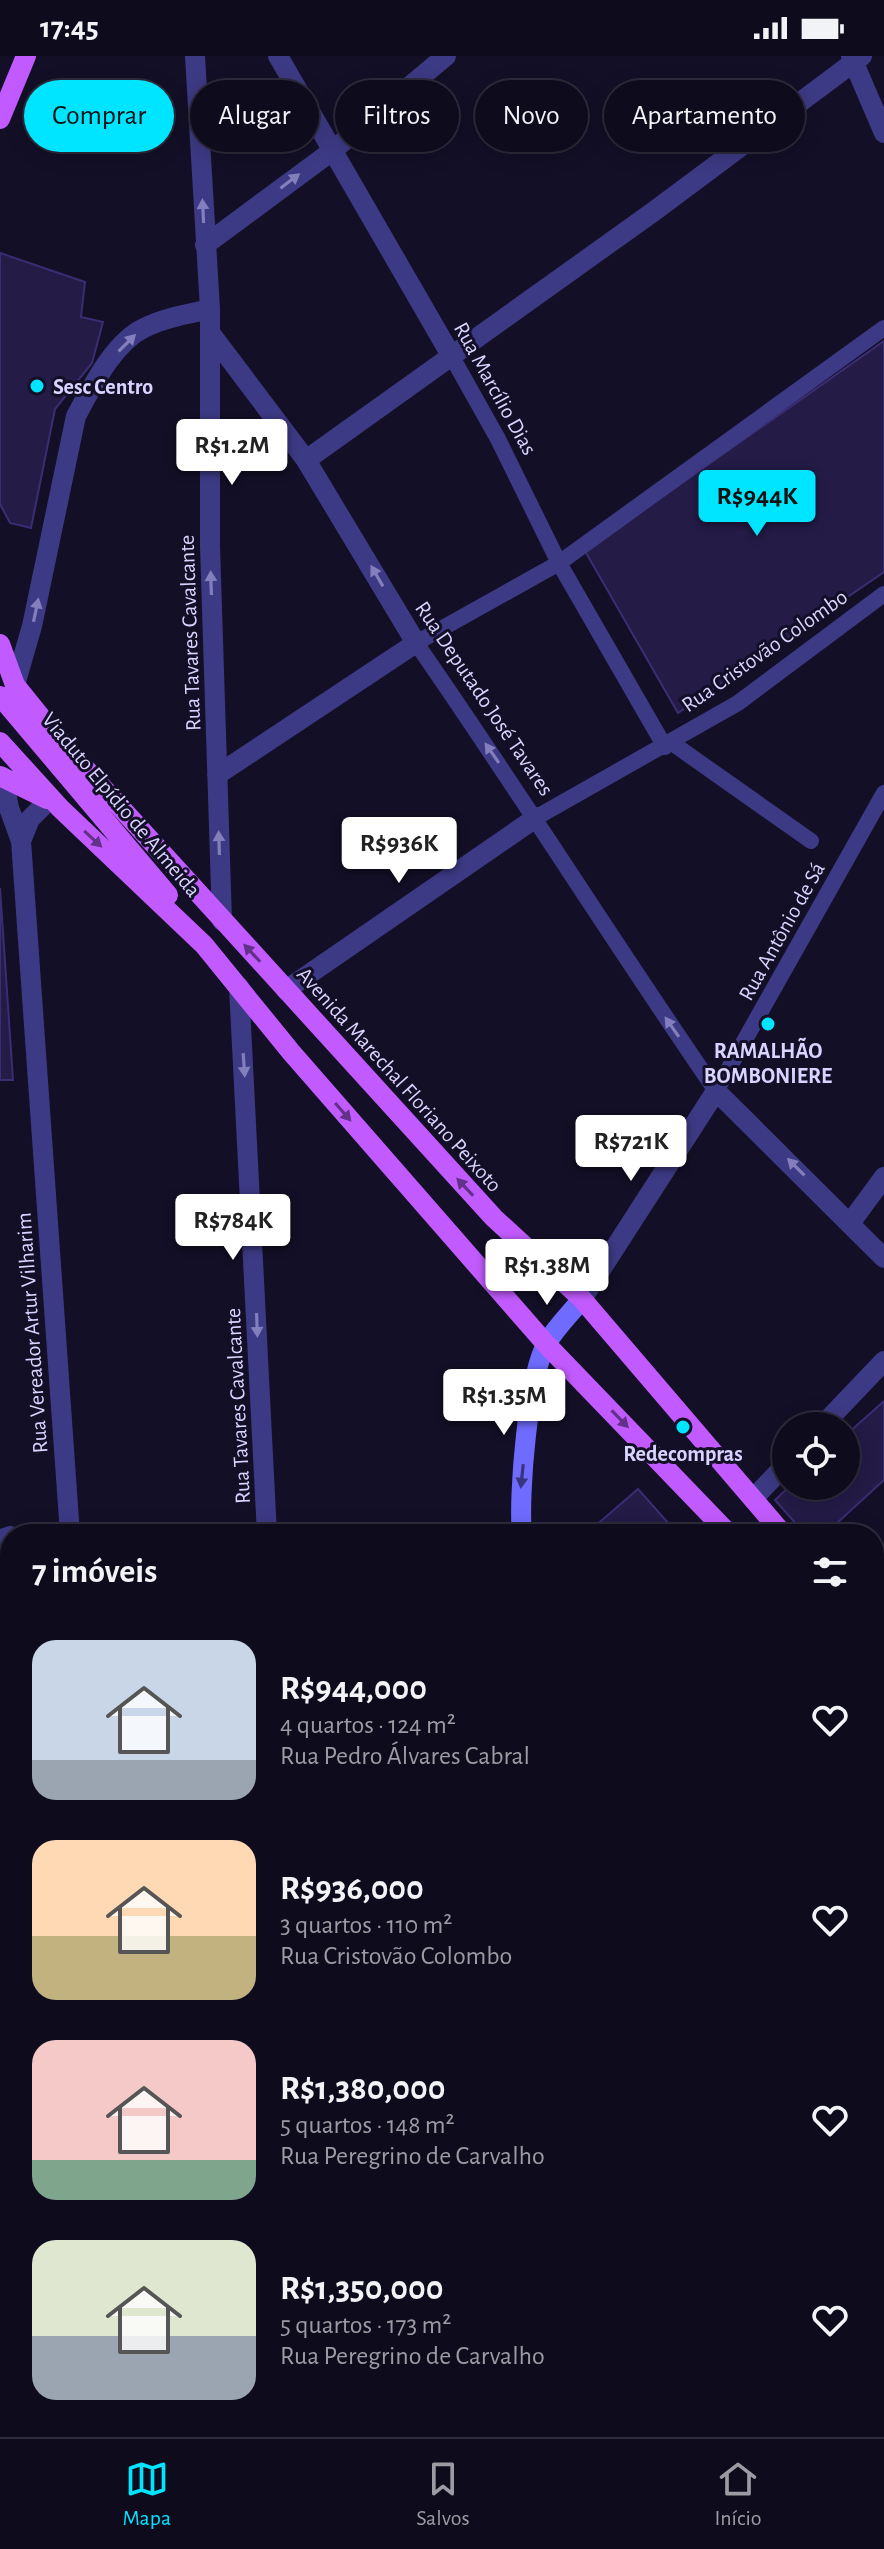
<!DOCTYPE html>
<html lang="pt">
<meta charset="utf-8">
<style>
body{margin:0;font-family:"Alegreya Sans",sans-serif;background:#1c1929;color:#f1f3f6;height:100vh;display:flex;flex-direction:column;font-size:30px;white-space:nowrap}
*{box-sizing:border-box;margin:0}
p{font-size:26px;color:#9b9ba3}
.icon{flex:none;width:44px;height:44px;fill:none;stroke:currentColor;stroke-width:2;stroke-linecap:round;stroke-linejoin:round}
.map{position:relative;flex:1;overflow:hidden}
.details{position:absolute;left:0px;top:1468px;width:884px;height:914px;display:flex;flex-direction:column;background:#0e0b1c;border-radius:32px 32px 0 0;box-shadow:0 4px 20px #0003,0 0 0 2px #2e2b3b}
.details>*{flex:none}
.banner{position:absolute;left:24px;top:24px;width:836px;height:72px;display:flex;gap:16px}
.fabs{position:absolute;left:772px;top:1356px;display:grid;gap:16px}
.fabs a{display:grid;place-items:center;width:88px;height:88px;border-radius:50%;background:#0e0b1c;box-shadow:0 4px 20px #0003,0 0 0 2px #2e2b3b;font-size:40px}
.price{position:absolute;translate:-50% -68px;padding:0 18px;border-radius:8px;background:#fff;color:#222;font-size:26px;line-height:52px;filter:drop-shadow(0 2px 4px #0008)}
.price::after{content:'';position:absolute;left:50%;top:48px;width:24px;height:18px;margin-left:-12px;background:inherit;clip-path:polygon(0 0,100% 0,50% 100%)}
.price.selected{background:#00e5ff;color:#111}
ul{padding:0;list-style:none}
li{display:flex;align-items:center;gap:24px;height:200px;padding:0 32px}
li span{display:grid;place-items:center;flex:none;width:224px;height:160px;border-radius:24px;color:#555}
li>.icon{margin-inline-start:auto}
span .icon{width:96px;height:96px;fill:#fffc;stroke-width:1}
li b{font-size:34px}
h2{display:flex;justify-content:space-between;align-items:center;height:96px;padding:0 32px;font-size:34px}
.chip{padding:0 28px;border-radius:36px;background:#0e0b1c;box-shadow:0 4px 20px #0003,0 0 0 2px #2e2b3b;font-size:28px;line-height:72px}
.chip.selected{background:#00e5ff;color:#111}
.status{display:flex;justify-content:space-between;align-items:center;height:56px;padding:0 40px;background:#0e0b1c;direction:ltr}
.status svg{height:22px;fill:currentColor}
.tab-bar{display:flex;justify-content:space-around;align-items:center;height:112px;border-top:2px solid #2e2b3b;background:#0e0b1c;font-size:22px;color:#9b9ba3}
.tab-bar a{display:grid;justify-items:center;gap:4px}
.tab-bar .selected{color:#00e5ff}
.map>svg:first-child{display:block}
.building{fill:#241b47;stroke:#3b2d73;stroke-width:2}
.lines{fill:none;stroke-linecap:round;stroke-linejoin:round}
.pedestrian{stroke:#3d3a85;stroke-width:16}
.minor{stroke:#3d3a85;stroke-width:20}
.tertiary{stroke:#3d3a85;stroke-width:20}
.secondary{stroke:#6f6bff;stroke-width:20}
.primary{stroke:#c25bff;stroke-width:20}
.oneway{fill:#837fbc}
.oneway2{fill:#623188}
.oneway3{fill:#38347d}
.poi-dot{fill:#00e5ff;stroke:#130f26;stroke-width:3}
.labels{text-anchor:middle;stroke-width:6;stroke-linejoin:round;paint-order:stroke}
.poi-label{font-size:22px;font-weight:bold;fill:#d9d4ff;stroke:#130f26}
.street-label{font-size:22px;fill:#d9d4ff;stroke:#130f26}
</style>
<div class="status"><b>17:45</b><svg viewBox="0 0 49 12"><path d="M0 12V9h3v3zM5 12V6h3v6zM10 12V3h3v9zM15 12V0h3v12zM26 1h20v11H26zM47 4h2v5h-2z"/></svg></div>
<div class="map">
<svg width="884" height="2381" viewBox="0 0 884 2381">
<rect width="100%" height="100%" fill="#130f26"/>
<!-- building -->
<path class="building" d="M0,197L85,226L81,261L103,266L92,307L55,353L31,472L10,467L0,448Z
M884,285V516L678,657L585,495Z
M0,832L13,1024H0Z
M884,1345V1424L825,1478H805L775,1444L790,1430H846V1379Z
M638,1433L678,1478H586Z"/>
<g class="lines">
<!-- pedestrian -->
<path class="pedestrian" d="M884,272L559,507L416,587C519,735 614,887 716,1035L884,737
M452,301L498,383L559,507L665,691
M672,687L811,785
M537,761L738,647L884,538"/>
<!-- minor -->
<path class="minor" d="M195,0L210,253V490L222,865
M278,0L452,301
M851,0L884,77
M205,189L332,95L446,0
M211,278L306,404L416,587L217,719
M306,404L653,156L862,0
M15,629L32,570L76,360C92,331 113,287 144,272C164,262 188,258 210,253
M3,721L9,752L21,785L70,1478
M21,785L30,763L49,744
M239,931L267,1478
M286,934L537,761
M822,1370L884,1305
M753,1443L786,1408
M25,1478L70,1475
M0,1488L2,1483L10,1480
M0,1528L10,1722
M0,2035H10
M874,2036L884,2043
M826,2372L843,2381
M357,2374L377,2381
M17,2381V2372"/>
<!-- tertiary -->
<path class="tertiary" d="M851,1166L884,1121
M582,1243L716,1035L884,1202"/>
<!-- secondary -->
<path class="secondary" d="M522,1478C518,1440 528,1319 547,1287C556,1271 571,1257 582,1243
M874,2250L884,2232
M568,2381L571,2372
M806,2381L810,2372"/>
<!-- primary -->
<path class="primary" d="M0,63L26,0
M0,588L15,629L61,686L494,1162L582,1243L783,1478
M0,640L168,839
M0,686L60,752L204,889L291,996L546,1288L729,1478
M0,720L47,743
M874,1581L884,1592
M874,1638L884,1650"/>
</g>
<!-- one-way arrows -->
<defs><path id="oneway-solid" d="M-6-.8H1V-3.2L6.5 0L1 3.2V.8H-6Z" transform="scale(2)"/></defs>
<g class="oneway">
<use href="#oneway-solid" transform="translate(290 125) rotate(-37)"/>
<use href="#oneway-solid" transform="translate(203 155) rotate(-93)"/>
<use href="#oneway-solid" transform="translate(127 287) rotate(-45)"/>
<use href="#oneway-solid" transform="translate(377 520) rotate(-120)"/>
<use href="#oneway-solid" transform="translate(211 527) rotate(-92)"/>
<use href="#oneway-solid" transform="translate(36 554) rotate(-78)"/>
<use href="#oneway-solid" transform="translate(492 697) rotate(-125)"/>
<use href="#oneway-solid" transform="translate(219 787) rotate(-92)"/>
<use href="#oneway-solid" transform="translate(672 971) rotate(-125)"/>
<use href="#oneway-solid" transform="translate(244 1009) rotate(86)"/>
<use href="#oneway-solid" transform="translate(796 1111) rotate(-135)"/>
<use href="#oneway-solid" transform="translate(257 1269) rotate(88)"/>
</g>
<g class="oneway2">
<use href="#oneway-solid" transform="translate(93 783) rotate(43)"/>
<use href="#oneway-solid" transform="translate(252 897) rotate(-133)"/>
<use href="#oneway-solid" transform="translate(343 1056) rotate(49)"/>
<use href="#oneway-solid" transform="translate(465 1131) rotate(-133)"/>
<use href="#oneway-solid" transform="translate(620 1363) rotate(46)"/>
</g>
<use class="oneway3" href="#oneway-solid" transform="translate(522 1420) rotate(96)"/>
<!-- markers -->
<g class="poi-dot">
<circle cx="37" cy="330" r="8"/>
<circle cx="768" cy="968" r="8"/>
<circle cx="683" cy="1371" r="8"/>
</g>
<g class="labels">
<!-- poi labels -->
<g class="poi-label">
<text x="53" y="338" text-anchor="start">Sesc Centro</text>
<text x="768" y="1002">RAMALHÃO<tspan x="768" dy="25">BOMBONIERE</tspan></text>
<text x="683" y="1405">Redecompras</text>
</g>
<!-- street labels -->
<g class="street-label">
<text transform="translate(496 332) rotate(61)" y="8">Rua Marcílio Dias</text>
<text transform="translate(189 577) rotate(-92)" y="8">Rua Tavares Cavalcante</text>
<text transform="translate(764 594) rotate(-35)" y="8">Rua Cristovão Colombo</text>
<text transform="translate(485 642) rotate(56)" y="8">Rua Deputado José Tavares</text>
<text transform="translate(122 748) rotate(50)" y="8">Viaduto Elpídio de Almeida</text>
<text transform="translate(781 875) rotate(-61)" y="8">Rua Antônio de Sá</text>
<text transform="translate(400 1023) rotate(48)" y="8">Avenida Marechal Floriano Peixoto</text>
<text transform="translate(31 1277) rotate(-94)" y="8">Rua Vereador Artur Vilharim</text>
<text transform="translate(237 1350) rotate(-93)" y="8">Rua Tavares Cavalcante</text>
</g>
</g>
</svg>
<div class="fabs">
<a><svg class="icon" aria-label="locate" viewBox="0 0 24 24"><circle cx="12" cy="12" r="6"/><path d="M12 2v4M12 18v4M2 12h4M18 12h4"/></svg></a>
</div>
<b class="price" style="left:232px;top:431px">R$1.2M</b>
<b class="price selected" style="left:757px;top:482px">R$944K</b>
<b class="price" style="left:399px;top:829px">R$936K</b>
<b class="price" style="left:631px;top:1127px">R$721K</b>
<b class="price" style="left:233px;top:1206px">R$784K</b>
<b class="price" style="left:547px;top:1251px">R$1.38M</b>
<b class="price" style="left:504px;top:1381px">R$1.35M</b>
<div class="banner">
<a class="chip selected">Comprar</a>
<a class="chip">Alugar</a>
<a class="chip">Filtros</a>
<a class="chip">Novo</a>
<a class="chip">Apartamento</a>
</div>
<section class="details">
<h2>7 imóveis<svg class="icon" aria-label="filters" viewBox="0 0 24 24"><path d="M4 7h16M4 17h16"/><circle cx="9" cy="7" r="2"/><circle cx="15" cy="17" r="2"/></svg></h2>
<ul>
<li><span style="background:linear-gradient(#c9d6e8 75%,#9aa5b1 0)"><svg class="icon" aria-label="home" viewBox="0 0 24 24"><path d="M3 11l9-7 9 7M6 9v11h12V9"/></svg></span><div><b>R$944,000</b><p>4 quartos · 124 m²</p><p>Rua Pedro Álvares Cabral</p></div><svg class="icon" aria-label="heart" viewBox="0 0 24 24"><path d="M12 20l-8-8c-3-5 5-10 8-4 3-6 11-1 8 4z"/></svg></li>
<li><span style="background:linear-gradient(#ffd9b3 60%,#c2b280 0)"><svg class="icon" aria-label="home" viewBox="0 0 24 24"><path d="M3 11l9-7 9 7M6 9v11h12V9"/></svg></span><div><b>R$936,000</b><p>3 quartos · 110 m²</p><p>Rua Cristovão Colombo</p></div><svg class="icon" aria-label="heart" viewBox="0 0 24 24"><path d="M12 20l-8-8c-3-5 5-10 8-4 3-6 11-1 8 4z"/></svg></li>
<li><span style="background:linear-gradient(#f6c9c9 75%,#7fa58c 0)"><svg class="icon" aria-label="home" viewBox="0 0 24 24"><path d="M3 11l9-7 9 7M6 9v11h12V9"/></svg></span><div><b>R$1,380,000</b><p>5 quartos · 148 m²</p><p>Rua Peregrino de Carvalho</p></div><svg class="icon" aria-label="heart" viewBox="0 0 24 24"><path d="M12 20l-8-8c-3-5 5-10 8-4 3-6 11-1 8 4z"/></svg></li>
<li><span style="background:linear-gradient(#dfe7d0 60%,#9aa5b1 0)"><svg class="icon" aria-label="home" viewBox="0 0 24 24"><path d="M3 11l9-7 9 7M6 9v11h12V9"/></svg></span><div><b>R$1,350,000</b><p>5 quartos · 173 m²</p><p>Rua Peregrino de Carvalho</p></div><svg class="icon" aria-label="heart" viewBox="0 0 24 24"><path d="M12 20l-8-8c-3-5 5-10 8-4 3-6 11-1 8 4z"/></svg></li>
</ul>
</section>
</div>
<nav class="tab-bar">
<a class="selected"><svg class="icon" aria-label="map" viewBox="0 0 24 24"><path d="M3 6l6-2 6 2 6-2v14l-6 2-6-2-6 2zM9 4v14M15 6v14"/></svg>Mapa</a>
<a><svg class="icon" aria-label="saved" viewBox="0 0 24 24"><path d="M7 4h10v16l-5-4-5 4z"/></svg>Salvos</a>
<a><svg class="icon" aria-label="home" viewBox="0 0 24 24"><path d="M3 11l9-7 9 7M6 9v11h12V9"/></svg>Início</a>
</nav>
